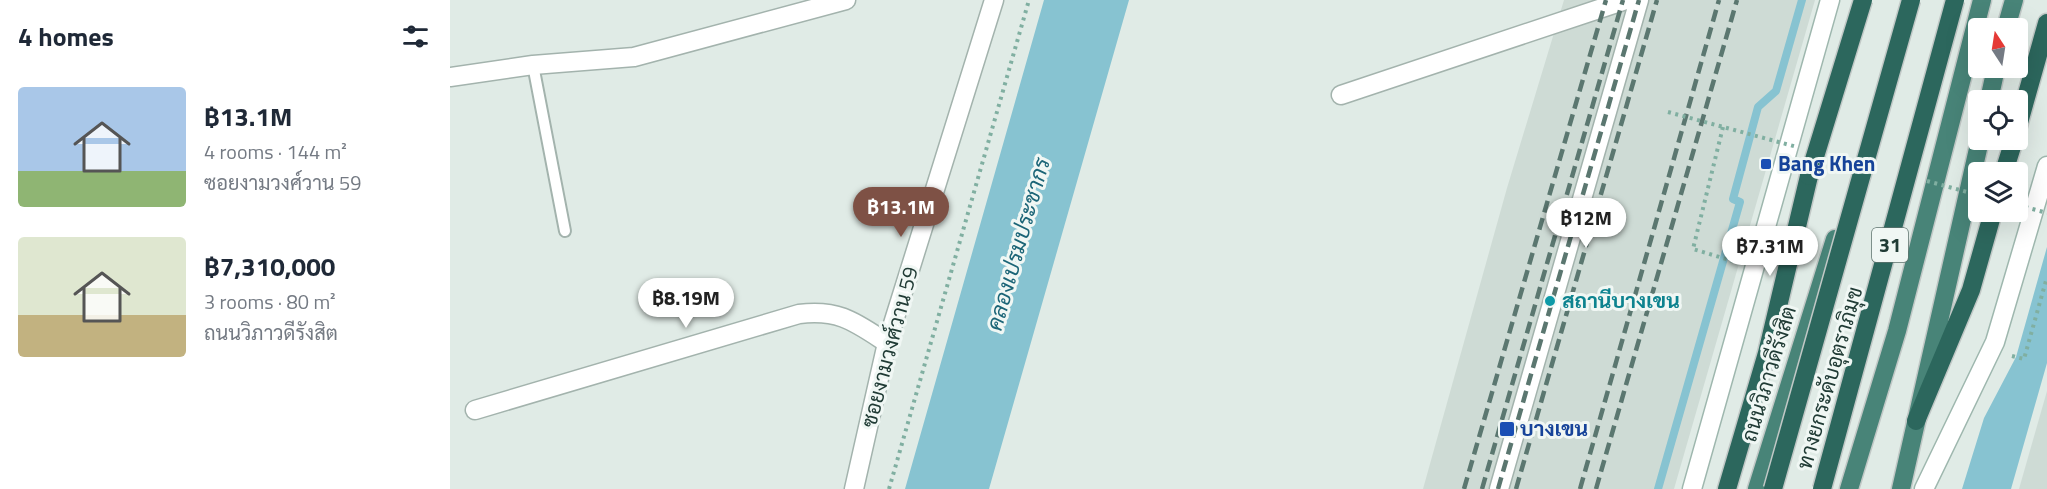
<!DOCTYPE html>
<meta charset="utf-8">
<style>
body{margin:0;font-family:"Titillium Web",Sarabun,sans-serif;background:#f2f2f3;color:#1f2937;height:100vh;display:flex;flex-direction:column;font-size:22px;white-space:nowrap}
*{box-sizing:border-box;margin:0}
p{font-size:20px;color:#747a83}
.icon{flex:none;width:33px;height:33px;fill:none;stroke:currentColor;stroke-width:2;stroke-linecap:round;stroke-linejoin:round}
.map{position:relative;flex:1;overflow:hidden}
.side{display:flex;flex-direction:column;background:#fff;width:450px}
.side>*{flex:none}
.needle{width:39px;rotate:348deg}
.buttons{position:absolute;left:1518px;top:18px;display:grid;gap:12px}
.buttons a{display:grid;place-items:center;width:60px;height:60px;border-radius:6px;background:#fff;box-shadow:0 6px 24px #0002;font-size:30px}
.price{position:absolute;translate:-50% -51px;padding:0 14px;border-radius:21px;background:#fff;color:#222;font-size:20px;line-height:39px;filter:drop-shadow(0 2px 3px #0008)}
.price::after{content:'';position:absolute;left:50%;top:36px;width:18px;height:14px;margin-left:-9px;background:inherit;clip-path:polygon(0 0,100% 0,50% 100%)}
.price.current{background:#7e5145;color:#fff}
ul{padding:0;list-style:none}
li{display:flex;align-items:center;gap:18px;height:150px;padding:0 18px}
li span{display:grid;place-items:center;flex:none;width:168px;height:120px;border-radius:6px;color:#555}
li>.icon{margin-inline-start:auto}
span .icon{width:72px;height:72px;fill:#fffc;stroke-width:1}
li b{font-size:26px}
h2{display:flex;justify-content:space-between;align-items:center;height:72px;padding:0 18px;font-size:26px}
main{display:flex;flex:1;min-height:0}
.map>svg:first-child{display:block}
.built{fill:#cedbd5}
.water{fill:#87c3d1}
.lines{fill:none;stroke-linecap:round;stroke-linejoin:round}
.stream{stroke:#87c3d1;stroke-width:8}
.service-casing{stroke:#a3b3ad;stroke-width:14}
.minor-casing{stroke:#a3b3ad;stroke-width:21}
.tertiary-casing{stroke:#a3b3ad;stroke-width:21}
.secondary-casing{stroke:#9eb7ae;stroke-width:21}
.trunk-casing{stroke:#c1c8c6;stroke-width:21}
.motorway-casing{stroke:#c1c8c6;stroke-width:21}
.path{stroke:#80afa1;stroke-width:4;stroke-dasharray:3 4.5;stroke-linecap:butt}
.service{stroke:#fff;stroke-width:10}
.minor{stroke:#fff;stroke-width:18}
.tertiary{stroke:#fff;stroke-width:18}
.secondary{stroke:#fff;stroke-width:18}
.trunk{stroke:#488478;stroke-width:18}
.motorway{stroke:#2c675d;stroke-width:18}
.rail{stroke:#5b7770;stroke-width:4.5;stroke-dasharray:12 6;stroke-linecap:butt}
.motorway-bridge-casing{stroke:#c1c8c6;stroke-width:21;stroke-linecap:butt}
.path-bridge{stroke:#80afa1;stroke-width:4;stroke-dasharray:3 4.5;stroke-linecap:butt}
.motorway-bridge{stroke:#2c675d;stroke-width:18}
.transit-dot{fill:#1a4fb4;stroke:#f0f7f4;stroke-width:2}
.culture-dot{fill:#0f9aa8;stroke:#f0f7f4;stroke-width:2}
.labels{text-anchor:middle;stroke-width:6;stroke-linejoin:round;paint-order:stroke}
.shield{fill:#f0f7f4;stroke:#5e736e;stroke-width:1.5}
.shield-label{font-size:20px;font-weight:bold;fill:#203b35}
.transit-label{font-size:21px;font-weight:bold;fill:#164399;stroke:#f0f7f4;text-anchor:start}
.culture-label{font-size:21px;font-weight:bold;fill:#0d838f;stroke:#f0f7f4;text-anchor:start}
.street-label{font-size:21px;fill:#203b35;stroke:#f0f7f4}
.water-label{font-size:22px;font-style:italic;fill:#1b6577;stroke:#f0f7f4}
</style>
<main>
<section class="side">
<h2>4 homes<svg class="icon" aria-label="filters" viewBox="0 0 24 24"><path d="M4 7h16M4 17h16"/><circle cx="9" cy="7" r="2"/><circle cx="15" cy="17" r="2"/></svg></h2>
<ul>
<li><span style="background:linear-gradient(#a9c7e8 70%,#8fb573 0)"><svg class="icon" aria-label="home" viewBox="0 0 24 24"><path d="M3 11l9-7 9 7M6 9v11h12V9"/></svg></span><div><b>฿13.1M</b><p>4 rooms · 144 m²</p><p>ซอยงามวงศ์วาน 59</p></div></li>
<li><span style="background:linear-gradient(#dfe7d0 65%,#c2b280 0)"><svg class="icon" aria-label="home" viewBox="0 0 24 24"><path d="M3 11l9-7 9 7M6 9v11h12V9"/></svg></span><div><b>฿7,310,000</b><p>3 rooms · 80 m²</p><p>ถนนวิภาวดีรังสิต</p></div></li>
</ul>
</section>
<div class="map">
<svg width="1597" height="489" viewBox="0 0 1597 489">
<rect width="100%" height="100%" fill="#e0ebe6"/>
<!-- built -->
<path class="built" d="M1114,0H1365L1224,489H973L1057,188Z
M1597,391V489H1569Z"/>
<!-- water -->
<path class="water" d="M594,0H679L539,489H455Z
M1597,247V363L1561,489H1512L1534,418L1566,357Z"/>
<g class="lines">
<!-- stream -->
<path class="stream" d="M1208,489L1290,202L1283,199L1308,107L1326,91L1352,0"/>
<defs>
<path id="service" d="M83,65L115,231"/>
<path id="minor" d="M0,77L83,65L184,57L396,0
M891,95L1176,0
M25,410L349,314C389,309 405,322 437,343
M404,489L437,343L544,0"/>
<path id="tertiary" d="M1049,489L1189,0"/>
<path id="secondary" d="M1242,489L1380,0
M1474,489L1545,342L1597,166"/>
<path id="trunk" d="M1556,28L1564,0
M1539,100L1546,68
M1307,489L1385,239
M1399,489L1447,331L1532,0
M1451,489L1530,140"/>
<path id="motorway" d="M1568,126L1597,23
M1554,172L1564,140
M1466,421L1521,290L1543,212
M1277,489L1317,353L1359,176"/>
</defs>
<!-- service casing -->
<use href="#service" class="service-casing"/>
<!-- minor casing -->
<use href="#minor" class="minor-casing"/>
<!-- tertiary casing -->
<use href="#tertiary" class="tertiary-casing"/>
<!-- secondary casing -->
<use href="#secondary" class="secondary-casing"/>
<!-- trunk casing -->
<use href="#trunk" class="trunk-casing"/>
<!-- motorway casing -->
<use href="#motorway" class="motorway-casing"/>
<!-- path -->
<path class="path" d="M1273,127L1243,249L1286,262
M1562,356L1574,359L1597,277
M439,489L579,0"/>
<!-- service -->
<use href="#service" class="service"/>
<!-- minor -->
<use href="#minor" class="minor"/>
<!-- tertiary -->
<use href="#tertiary" class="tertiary"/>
<!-- secondary -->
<use href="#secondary" class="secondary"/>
<!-- trunk -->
<use href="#trunk" class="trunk"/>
<!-- motorway -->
<use href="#motorway" class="motorway"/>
<!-- rail -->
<path class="rail" d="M1014,489L1156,0
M1032,489L1173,0
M1048,489L1189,0
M1066,489L1207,0
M1130,489L1269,0
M1146,489L1287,0"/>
<defs>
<path id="motorway-bridge" d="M1359,176L1413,0
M1323,489L1461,0
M1372,489L1505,0"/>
</defs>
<!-- motorway-bridge casing -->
<use href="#motorway-bridge" class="motorway-bridge-casing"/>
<!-- path-bridge -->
<path class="path-bridge" d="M1218,112L1347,147
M1477,181L1528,195
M1568,205L1597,213"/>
<!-- motorway-bridge -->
<use href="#motorway-bridge" class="motorway-bridge"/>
</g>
<!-- markers -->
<g class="transit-dot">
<rect x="1310" y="158" width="12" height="12" rx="3"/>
<rect x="1049" y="421" width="16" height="16" rx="3"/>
</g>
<circle class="culture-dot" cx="1100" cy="301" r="6"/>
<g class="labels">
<!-- shield labels -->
<rect class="shield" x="1422" y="228" width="36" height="34" rx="4.5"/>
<g class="shield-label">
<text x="1440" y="252">31</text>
</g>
<!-- transit labels -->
<g class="transit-label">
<text x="1328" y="171">Bang Khen</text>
<text x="1070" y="436">บางเขน</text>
</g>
<!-- culture labels -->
<g class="culture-label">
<text x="1112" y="308">สถานีบางเขน</text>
</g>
<!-- street labels -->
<g class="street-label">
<text transform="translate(440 347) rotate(-75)" y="7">ซอยงามวงศ์วาน 59</text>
<text transform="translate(1319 374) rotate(-73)" y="7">ถนนวิภาวดีรังสิต</text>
<text transform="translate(1380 378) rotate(-74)" y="7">ทางยกระดับอุตราภิมุข</text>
</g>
<!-- water labels -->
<g class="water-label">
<text transform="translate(568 244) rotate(-74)" y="8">คลองเปรมประชากร</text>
</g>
</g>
</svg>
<div class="buttons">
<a><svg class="needle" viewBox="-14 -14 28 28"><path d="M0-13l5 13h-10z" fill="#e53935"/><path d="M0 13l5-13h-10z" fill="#747a83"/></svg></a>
<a><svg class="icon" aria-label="locate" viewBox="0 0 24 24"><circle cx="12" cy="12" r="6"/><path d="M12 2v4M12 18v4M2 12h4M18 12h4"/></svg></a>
<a><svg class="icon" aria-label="layers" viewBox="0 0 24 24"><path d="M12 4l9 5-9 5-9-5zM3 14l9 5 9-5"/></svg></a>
</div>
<b class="price current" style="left:451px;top:238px">฿13.1M</b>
<b class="price" style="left:1136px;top:249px">฿12M</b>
<b class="price" style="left:1320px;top:277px">฿7.31M</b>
<b class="price" style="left:236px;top:329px">฿8.19M</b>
</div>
</main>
